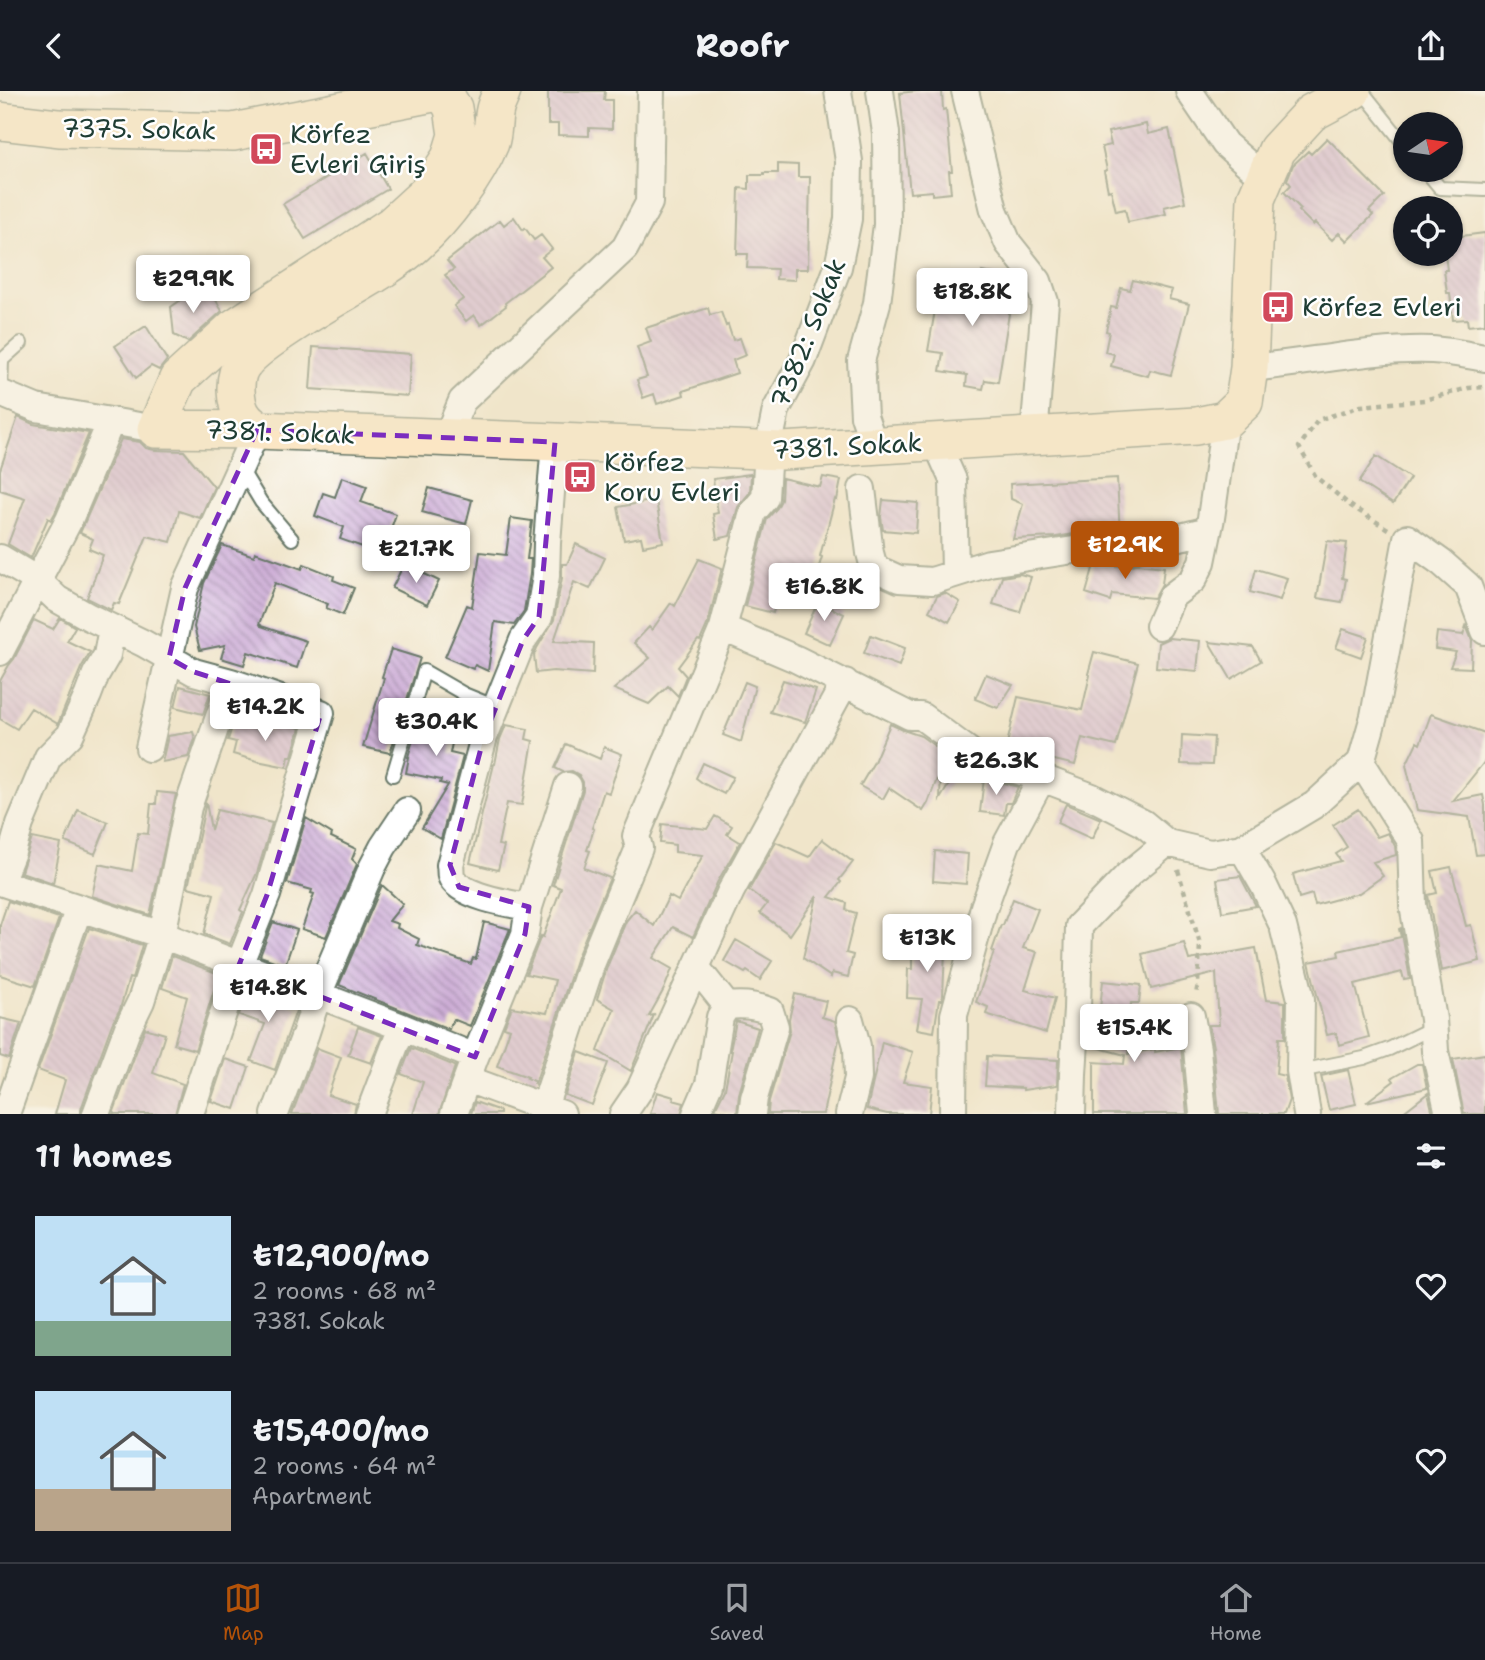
<!DOCTYPE html>
<meta charset="utf-8">
<style>
body{margin:0;font-family:"Shantell Sans",sans-serif;background:#20242c;color:#f1f3f6;height:100vh;display:flex;flex-direction:column;font-size:26px;white-space:nowrap}
*{box-sizing:border-box;margin:0}
p{font-size:23px;color:#9ea1a6}
.icon{flex:none;width:38px;height:38px;fill:none;stroke:currentColor;stroke-width:2;stroke-linecap:round;stroke-linejoin:round}
.map{position:relative;height:1023px;overflow:hidden}
.side{display:flex;flex-direction:column;background:#171b24;flex:1}
.side>*{flex:none}
.needle{width:46px;rotate:77deg}
.tools{position:absolute;left:1393px;top:21px;display:grid;gap:14px}
.tools a{display:grid;place-items:center;width:70px;height:70px;border-radius:50%;background:#171b24;box-shadow:0 2px 5px #0004;font-size:35px}
.price{position:absolute;translate:-50% -60px;padding:0 16px;border-radius:7px;background:#fff;color:#222;font-size:23px;line-height:46px;filter:drop-shadow(0 2px 4px #0008)}
.price::after{content:'';position:absolute;left:50%;top:42px;width:21px;height:16px;margin-left:-10px;background:inherit;clip-path:polygon(0 0,100% 0,50% 100%)}
.price.active{background:#b45309;color:#fff}
ul{padding:0;list-style:none}
li{display:flex;align-items:center;gap:21px;height:175px;padding:0 35px}
li span{display:grid;place-items:center;flex:none;width:196px;height:140px;border-radius:0px;color:#555}
li>.icon{margin-inline-start:auto}
span .icon{width:84px;height:84px;fill:#fffc;stroke-width:1}
li b{font-size:30px}
h2{display:flex;justify-content:space-between;align-items:center;height:84px;padding:0 35px;font-size:30px}
header{display:flex;justify-content:space-between;align-items:center;height:91px;padding:0 35px;background:#171b24;font-size:32px;font-weight:700}
.tab-bar{display:flex;justify-content:space-around;align-items:center;height:98px;border-top:2px solid #363941;background:#171b24;font-size:19px;color:#9ea1a6}
.tab-bar a{display:grid;justify-items:center;gap:4px}
.tab-bar .active{color:#b45309}
.map>svg:first-child{display:block}
.building{fill:url(#building-back-hatch)}
.lines{fill:none;stroke-linecap:round;stroke-linejoin:round}
.lane-casing{stroke:#687868;stroke-width:16}
.street-casing{stroke:#687868;stroke-width:30}
.secondary-casing{stroke:#687868;stroke-width:40}
.path{stroke:#687868;stroke-width:4.5;stroke-dasharray:5 5;stroke-linecap:butt}
.lane{stroke:#fff;stroke-width:12}
.street{stroke:#fff;stroke-width:26}
.secondary{stroke:#fbe6c4;stroke-width:37}
.marked{fill:none;stroke:#7b2cbf;stroke-width:5;stroke-dasharray:14 9;stroke-linejoin:round}
.labels{text-anchor:middle;stroke-width:5;stroke-linejoin:round;paint-order:stroke}
.street-label{font-size:26px;fill:#1f3d34;stroke:#fff}
.poi-label{font-size:26px;fill:#1f3d34;stroke:#fff;text-anchor:start}
</style>
<header><svg class="icon" aria-label="back" viewBox="0 0 24 24"><path d="M15 5l-7 7 7 7"/></svg>Roofr<svg class="icon" aria-label="share" viewBox="0 0 24 24"><path d="M12 15V3M7 8l5-5 5 5M5 13v7h14v-7"/></svg></header>
<div class="map">
<svg width="1485" height="1023" viewBox="0 0 1485 1023">
<defs>
<pattern id="building-back-hatch" width="6" height="6" patternUnits="userSpaceOnUse" patternTransform="scale(1.75)"><rect width="6" height="6" fill="#cdadd6"/><path d="M-1 5l2 2M0 0l6 6M5-1l2 2" fill="none" stroke="#a68eae"/></pattern>
</defs>
<rect width="100%" height="100%" fill="#fff"/>
<filter id="ink" filterUnits="userSpaceOnUse"><feTurbulence type="fractalNoise" baseFrequency=".0143" numOctaves="2"/><feDisplacementMap in="SourceGraphic" scale="14" xChannelSelector="R" yChannelSelector="G"/><feConvolveMatrix kernelMatrix="1 2 1 2 8 2 1 2 1" color-interpolation-filters="sRGB"/></filter>
<filter id="wash" filterUnits="userSpaceOnUse"><feTurbulence type="fractalNoise" baseFrequency=".00686" numOctaves="4" result="noise"/><feDisplacementMap in="SourceGraphic" scale="28" xChannelSelector="R" yChannelSelector="G"/><feGaussianBlur stdDeviation="1.57" result="paint"/><feColorMatrix in="noise" values="0 0 0 0 0 0 0 0 0 0 0 0 0 0 0 0 0 1.4 0 .05"/><feComposite in="paint" operator="in"/></filter>
<g filter="url(#wash)">
<rect width="100%" height="100%" fill="#f0e5ca"/>
<g id="blocks">
<!-- building -->
<path class="building" d="M548,0H605L604,9H612V38L589,37V45L558,44V33H548Z
M917,0H942L943,19L946,18L952,80H949L951,102L932,104V100L910,102L900,2Z
M1146,33L1148,43L1169,38L1185,111L1164,116L1166,123L1128,131L1125,118L1116,120L1111,99L1108,100L1104,80L1107,79L1102,56L1111,54L1108,41Z
M1327,47L1384,105L1369,120L1373,124L1347,150L1339,142L1332,149L1315,132L1313,134L1299,120L1301,118L1284,101L1291,94L1287,89L1293,74L1308,60L1311,63Z
M367,62L388,98L305,148L283,113Z
M778,73L798,74V86H810L808,178H795V189L776,188L777,178L747,177L748,163H737L739,97L749,98V84H764V82H778Z
M514,126L523,139L525,137L534,149L541,144L552,158L542,166L551,176L505,212L506,215L481,234L474,224L466,230L454,215L463,208L445,184L454,178L447,170L500,129L504,134Z
M1485,142V233L1468,235L1467,228L1453,229L1450,202H1447L1444,179H1447L1445,163H1451V156H1454L1453,146Z
M982,181L1001,184L1000,196L1013,198L998,291L985,289L983,298L966,295L967,284L940,280L943,262L928,260L939,196L953,198L955,184L981,188Z
M1133,189L1172,199L1169,208L1189,213L1171,284L1150,279L1148,285L1111,275L1114,263L1105,261L1109,241L1106,240L1111,216L1116,217L1121,197L1130,199Z
M194,200L216,209L222,220L188,251L174,244L171,216Z
M708,217L710,224L721,221L726,235L728,234L733,249L740,247L746,264L733,269L737,282L683,300L684,304L657,313L654,303L643,307L637,289L647,286L637,256L651,251L646,237Z
M146,235L167,269L159,279L151,275L136,287L115,255Z
M313,256L411,263L408,305L310,298Z
M18,326L33,333L89,342L55,422L51,429L48,427L31,467L8,453L25,407L0,399V379Z
M121,348L140,351L146,357L155,359L184,360L214,396L200,427L179,420L171,451L147,445L119,513L114,512L111,519L87,507L103,464L89,458L93,448L80,442Z
M1376,365L1410,387L1393,413L1359,391Z
M751,383L750,401L738,416L730,445L717,448L713,423L718,422L713,388Z
M342,386L367,395L361,411L396,423L382,463L340,448L344,436L315,425L323,402L335,406Z
M823,386L841,389L837,409L835,408L820,465L822,466L814,491L782,482L773,522L745,515L767,428L777,417L781,409L782,387L820,396Z
M1117,387L1120,443L1080,442L1056,446L1013,448L1023,413L1011,408L1010,393Z
M429,397L472,409L466,433L422,421Z
M656,409L663,451L643,455L641,446L624,449L618,416Z
M883,409L918,412L916,442L883,439L881,426Z
M511,427L532,430L527,468H531L530,483L524,520L514,534L495,531L488,580L475,574L473,578L445,566L467,514L472,516L480,461L506,464Z
M1327,450L1347,452L1342,487L1346,488L1342,511L1317,507Z
M576,453L605,467L590,498L574,491L554,550L594,552L593,583L553,580L536,582L534,564L537,557L554,529L562,487V473H567Z
M222,454L254,465L255,461L302,478L304,473L334,485L333,489L354,497L343,524L326,517L328,513L275,492L259,533L261,534V535L306,550L297,577L248,561L244,574L221,567L225,554L200,559L194,536L204,492Z
M699,468L722,477L708,532L700,550L698,549L678,576L686,585L678,605L668,595L649,613L614,598L650,567L634,552L649,536L652,539L671,512L675,515Z
M404,473L439,490L427,514L392,497Z
M1137,473L1164,476L1162,493L1154,507L1112,503L1110,510L1086,502L1094,474L1129,475Z
M1256,478L1287,487L1280,509L1250,501Z
M1020,483L1031,486L1020,521L993,513L1002,486Z
M945,502L960,511L949,531L929,520L937,505Z
M818,511L844,523L830,554L804,542Z
M60,527L75,536L67,550L90,561L81,577L58,633L31,617L17,638L0,628V590L9,574L14,568L34,529L53,538Z
M1466,535L1472,549L1471,577L1450,576L1456,561L1435,558L1437,541L1463,544Z
M1343,538L1368,546L1361,566L1336,557Z
M871,544L905,557L899,575L864,562Z
M1169,547L1200,550L1197,580L1156,576L1158,552Z
M1209,551L1253,556L1261,570L1231,588Z
M391,558L420,567L390,662L363,656L384,587L382,586Z
M1094,561L1138,572L1116,655L1082,647L1075,674L1006,657L1018,606L1082,619L1090,584L1088,583Z
M986,583L1013,594L998,617L975,608Z
M783,589L816,599L805,631L770,621Z
M745,591L755,595L741,651L723,644Z
M180,595L210,603L203,623L175,616Z
M424,611L459,618L450,662L463,665L441,748L422,737L448,694L440,692L441,689L406,682L409,666H408Z
M1431,623L1485,642V670L1453,710L1483,704L1485,714V763L1476,764L1469,726L1417,719L1406,674L1417,651L1420,653Z
M272,630L300,637L292,665H289L287,676L257,670L233,663L236,651L228,649L233,633L239,632L269,641Z
M890,633L903,639L921,645L961,674L940,708L941,677L928,712L923,720L889,697L883,708L860,695L874,671Z
M506,634L528,638L526,648L533,650L522,714L507,712L498,754L504,755L498,779L470,772L494,673H495L500,648Z
M193,641L195,648L188,666L162,671L168,645Z
M1182,644L1214,646L1212,674L1181,673Z
M566,653L600,668L604,656L622,663L609,702L604,700L592,737L594,738L587,759L590,760L584,777L610,787L577,866L535,993L534,992V990L527,987L528,986L497,975L510,938L504,936L512,916L547,922L555,889L526,883L541,845L543,846L561,797L553,794L583,699V691L579,684L572,680L563,681L555,677Z
M703,672L733,686L724,703L704,693L696,687Z
M984,688L996,690L1018,696L1011,712H1006L1004,724L980,721Z
M157,701L176,703L150,824L92,805L99,773L132,780L138,742L148,743L151,713H156Z
M206,711L211,739L217,719L272,732L257,782L240,819L243,821L230,853L204,843L214,803L188,796Z
M1066,713L1101,728L1092,748L1057,732Z
M1358,718L1377,746L1388,742L1395,755L1396,764L1373,771L1383,785L1359,802L1315,814L1312,803L1299,807L1293,783L1341,770L1336,763L1347,756L1333,734Z
M78,719L108,731L95,763L65,751Z
M715,725L732,735L727,743L740,751L717,792L693,846L673,836L653,867L672,878L664,898L649,925L654,924L631,980L598,960L614,918L597,908L607,876L626,830L635,819L654,835L669,805L678,810L703,764L675,761V754L660,752L662,733L707,738Z
M306,727L332,743L331,746L356,758L352,768L357,773L326,846L302,838L314,803L311,802L312,799L287,792Z
M32,747L61,753L53,792L21,781Z
M822,748L853,771L839,789L841,791L829,806L847,812L846,819L856,822L846,862L853,864L848,886L832,882L831,886L803,867L817,805L790,844L760,822L767,813L749,799L776,751L809,766Z
M935,760L968,763L966,793L933,790Z
M1451,776L1466,835L1471,834L1480,870L1441,880L1428,804L1437,802L1432,780Z
M1240,785L1256,815L1222,821L1217,788Z
M382,794L403,813L389,830L398,833L397,837L419,848L417,854L471,873L473,867L476,868L484,831L510,838L470,935L453,928L449,938L339,894Z
M1013,808L1038,818L1023,857L1037,861L1025,899L1055,907L1046,942L986,923L988,916L976,911L994,861L992,860L1001,834H1003Z
M8,810L59,827L35,895L0,884V834Z
M273,831L297,839L285,874L260,865Z
M89,837L142,854L132,888L129,887L120,918L112,933L81,1018V1023H55L65,989L38,979Z
M912,837L946,838L943,904L942,909H939L934,941L917,938L922,908L907,907L908,878H912Z
M1401,837L1410,888L1404,889L1402,881L1355,893L1369,946L1339,954L1336,942L1327,944L1309,871L1339,865L1338,860L1401,846L1399,838Z
M736,849L772,870L760,889L747,880L745,882L724,870Z
M1184,852L1189,869L1256,857L1266,909L1285,911V947H1279L1276,983L1285,985L1289,1009L1284,1023H1219L1213,957L1209,934H1219L1216,882L1151,898L1142,863Z
M172,865L219,883L195,959L174,953L187,906L162,897Z
M1103,890L1141,894L1139,912H1131L1128,963L1155,958V961L1181,956L1187,1023H1094V971L1124,973L1125,964L1095,956V927H1099Z
M249,894L277,905L276,906L297,917L275,979L251,970L265,933L239,924Z
M795,903L826,910L822,926L835,930L839,948L823,1023H768L769,1010L790,940L789,928Z
M0,927L21,932L9,968L0,965Z
M736,930L758,937L739,1003L737,1023L715,1018L725,998L732,960H730Z
M358,936L382,945L371,972L348,964Z
M145,937L165,943L153,982L183,993L175,1023H113Z
M882,951L913,961L903,991L932,995L929,1023H887L867,1018Z
M317,957L341,966L328,1004L356,1013L354,1023H292Z
M411,957L455,975L439,1023H413L423,991L401,983Z
M579,961L608,972L592,1014L565,1004Z
M1485,963V1023H1464L1453,968Z
M987,965L1058,969L1057,994L1023,999V997L985,995Z
M225,968L249,976L235,1018L211,1010Z
M1417,973H1422L1427,997L1366,1011L1394,990L1392,987Z
M1348,979L1356,1013L1329,1019L1321,985Z
M657,1001L674,1006L673,1009L684,1012L681,1023H650Z
M1428,1002L1433,1023H1401Z
M475,1011L500,1020V1023H471Z"/>
</g>
</g>
<g filter="url(#ink)">
<use href="#blocks" fill-opacity="0" stroke="#687868" stroke-width="2"/>
<g class="lines">
<defs>
<path id="lane" d="M1362,0L1405,54
M1425,79L1440,97L1485,99
M1,302L2,269L21,252
M241,378L261,411L292,448
M393,684L424,580L464,603L496,616
M1300,980L1364,967L1389,958L1434,936"/>
<path id="street" d="M965,0L994,119L1008,152L1038,190L1045,211L1034,345
M1189,0L1225,53L1265,88
M1249,277C1310,272 1370,257 1432,259C1449,260 1467,264 1485,267
M0,302L36,317L156,338
M447,346L462,310L625,157L649,112L651,0
M936,351L953,389L955,481
M874,354L864,325L861,270L877,212L887,134L886,42L880,0
M862,398L870,462L873,473L879,479L899,488L932,490L989,472L1080,458L1129,459L1208,439
M0,467L37,489L57,508L89,526L143,552L194,581L231,591L321,622L267,804L239,874L190,1023
M1159,535L1172,505L1193,489L1202,471L1211,427L1225,329
M723,537L796,568L910,625H921L981,669L1042,687L1092,706L1143,732L1167,752
M0,561L69,429L111,330
M149,657L185,497L257,339
M1361,671L1411,750L1413,814L1433,928L1435,960L1449,1023
M1242,757L1264,795L1283,835L1301,908L1300,980L1307,1023
M0,791L162,844L402,936L475,966
M0,791L12,761L20,733L48,666L70,644L88,604L96,583L107,564L112,537
M529,816L568,695
M696,876L727,915
M1191,925L1197,958L1203,1023
M467,988L562,1023
M6,1023L79,817
M96,1023L127,939L141,910L162,844L188,716L231,591
M275,1023L305,944L318,904L372,777L383,756L407,720
M369,1023L402,936
M454,1023L475,966L525,843L529,816C510,813 458,805 451,785C450,782 451,778 450,774L484,646L523,549L539,526L546,485L547,452L555,351
M542,1023L592,871L639,757L636,745L723,537L753,421L765,407L768,359L776,319L803,269L838,176L848,128L849,70L838,0
M623,1023L640,998L731,800L845,591
M696,1023L709,993L720,926L727,915C742,913 755,914 770,920L775,936L754,1007L752,1023
M849,1023L858,987L857,955L850,929
M953,1023L954,924L984,816L1007,752L1042,687
M1072,1023L1073,983L1077,918L1079,835L1129,783L1167,752L1210,762L1242,757L1314,714L1361,671L1374,625L1407,447L1442,472L1468,495L1485,540"/>
<path id="secondary" d="M445,0L448,9L453,17L457,44L450,67L427,102L392,134L234,237L178,288L156,338L257,339L782,360L1196,335L1225,329L1244,311L1249,277L1256,108L1277,59L1311,22L1352,0
M0,30L59,37L233,41L443,0
M257,339C253,335 248,332 245,328C236,318 234,295 238,282C247,253 351,199 380,180C393,171 407,162 418,151C444,128 477,84 490,52C494,40 492,26 496,15C498,9 500,6 502,0"/>
</defs>
<!-- lane casing -->
<use href="#lane" class="lane-casing"/>
<!-- street casing -->
<use href="#street" class="street-casing"/>
<!-- secondary casing -->
<use href="#secondary" class="secondary-casing"/>
<!-- path -->
<path class="path" d="M1388,438L1351,415L1316,386L1299,356L1318,329L1361,315L1424,309L1469,297L1485,296
M1178,779L1200,853L1198,893L1196,903"/>
<!-- lane -->
<use href="#lane" class="lane"/>
<!-- street -->
<use href="#street" class="street"/>
<!-- secondary -->
<use href="#secondary" class="secondary"/>
</g>
</g>
<!-- marked area -->
<path d="M0 0H1485V1023H0ZM257,339L555,351L539,526L523,549L484,646L450,774L459,796L529,816L525,843L475,966L239,874L267,804L321,622L194,581L169,567L185,497Z" fill="#f0e5ca" fill-opacity=".55" fill-rule="evenodd"/>
<path class="marked" d="M257,339L555,351L539,526L523,549L484,646L450,774L459,796L529,816L525,843L475,966L239,874L267,804L321,622L194,581L169,567L185,497Z"/>
<!-- icons -->
<defs>
<symbol id="bus-square" viewBox="-11 -11 22 22"><rect x="-9" y="-9" width="18" height="18" rx="4" fill="#d1495b" stroke="#fff"/><path d="M-5-6H5V4H4V6H2V4H-2V6H-4V4H-5ZM-3.5-4V0h7V-4ZM-3.5 1.2v1.5H-2V1.2ZM2 1.2v1.5H3.5V1.2Z" fill="#fff"/></symbol>
</defs>
<g fill-rule="evenodd">
<use href="#bus-square" x="247" y="39" width="38" height="38"/>
<use href="#bus-square" x="1259" y="197" width="38" height="38"/>
<use href="#bus-square" x="561" y="367" width="38" height="38"/>
</g>
<g class="labels">
<!-- street labels -->
<g class="street-label">
<text transform="translate(139 38) rotate(1)" y="9">7375. Sokak</text>
<text transform="translate(808 242) rotate(-68)" y="9">7382: Sokak</text>
<text transform="translate(280 341) rotate(2)" y="9">7381. Sokak</text>
<text transform="translate(847 355) rotate(-3)" y="9">7381. Sokak</text>
</g>
<!-- poi labels -->
<g class="poi-label">
<text x="290" y="52">Körfez<tspan x="290" dy="30">Evleri Giriş</tspan></text>
<text x="1302" y="225">Körfez Evleri</text>
<text x="604" y="380">Körfez<tspan x="604" dy="30">Koru Evleri</tspan></text>
</g>
</g>
</svg>
<div class="tools">
<a><svg class="needle" viewBox="-14 -14 28 28"><path d="M0-13l5 13h-10z" fill="#e53935"/><path d="M0 13l5-13h-10z" fill="#9ea1a6"/></svg></a>
<a><svg class="icon" aria-label="locate" viewBox="0 0 24 24"><circle cx="12" cy="12" r="6"/><path d="M12 2v4M12 18v4M2 12h4M18 12h4"/></svg></a>
</div>
<b class="price" style="left:193px;top:224px">₺29.9K</b>
<b class="price" style="left:972px;top:237px">₺18.8K</b>
<b class="price active" style="left:1125px;top:490px">₺12.9K</b>
<b class="price" style="left:416px;top:494px">₺21.7K</b>
<b class="price" style="left:824px;top:532px">₺16.8K</b>
<b class="price" style="left:265px;top:652px">₺14.2K</b>
<b class="price" style="left:436px;top:667px">₺30.4K</b>
<b class="price" style="left:996px;top:706px">₺26.3K</b>
<b class="price" style="left:927px;top:883px">₺13K</b>
<b class="price" style="left:268px;top:933px">₺14.8K</b>
<b class="price" style="left:1134px;top:973px">₺15.4K</b>
</div>
<section class="side">
<h2>11 homes<svg class="icon" aria-label="filters" viewBox="0 0 24 24"><path d="M4 7h16M4 17h16"/><circle cx="9" cy="7" r="2"/><circle cx="15" cy="17" r="2"/></svg></h2>
<ul>
<li><span style="background:linear-gradient(#bfe0f5 75%,#7fa58c 0)"><svg class="icon" aria-label="home" viewBox="0 0 24 24"><path d="M3 11l9-7 9 7M6 9v11h12V9"/></svg></span><div><b>₺12,900/mo</b><p>2 rooms · 68 m²</p><p>7381. Sokak</p></div><svg class="icon" aria-label="heart" viewBox="0 0 24 24"><path d="M12 20l-8-8c-3-5 5-10 8-4 3-6 11-1 8 4z"/></svg></li>
<li><span style="background:linear-gradient(#bfe0f5 70%,#b9a48a 0)"><svg class="icon" aria-label="home" viewBox="0 0 24 24"><path d="M3 11l9-7 9 7M6 9v11h12V9"/></svg></span><div><b>₺15,400/mo</b><p>2 rooms · 64 m²</p><p>Apartment</p></div><svg class="icon" aria-label="heart" viewBox="0 0 24 24"><path d="M12 20l-8-8c-3-5 5-10 8-4 3-6 11-1 8 4z"/></svg></li>
</ul>
</section>
<nav class="tab-bar">
<a class="active"><svg class="icon" aria-label="map" viewBox="0 0 24 24"><path d="M3 6l6-2 6 2 6-2v14l-6 2-6-2-6 2zM9 4v14M15 6v14"/></svg>Map</a>
<a><svg class="icon" aria-label="saved" viewBox="0 0 24 24"><path d="M7 4h10v16l-5-4-5 4z"/></svg>Saved</a>
<a><svg class="icon" aria-label="home" viewBox="0 0 24 24"><path d="M3 11l9-7 9 7M6 9v11h12V9"/></svg>Home</a>
</nav>
